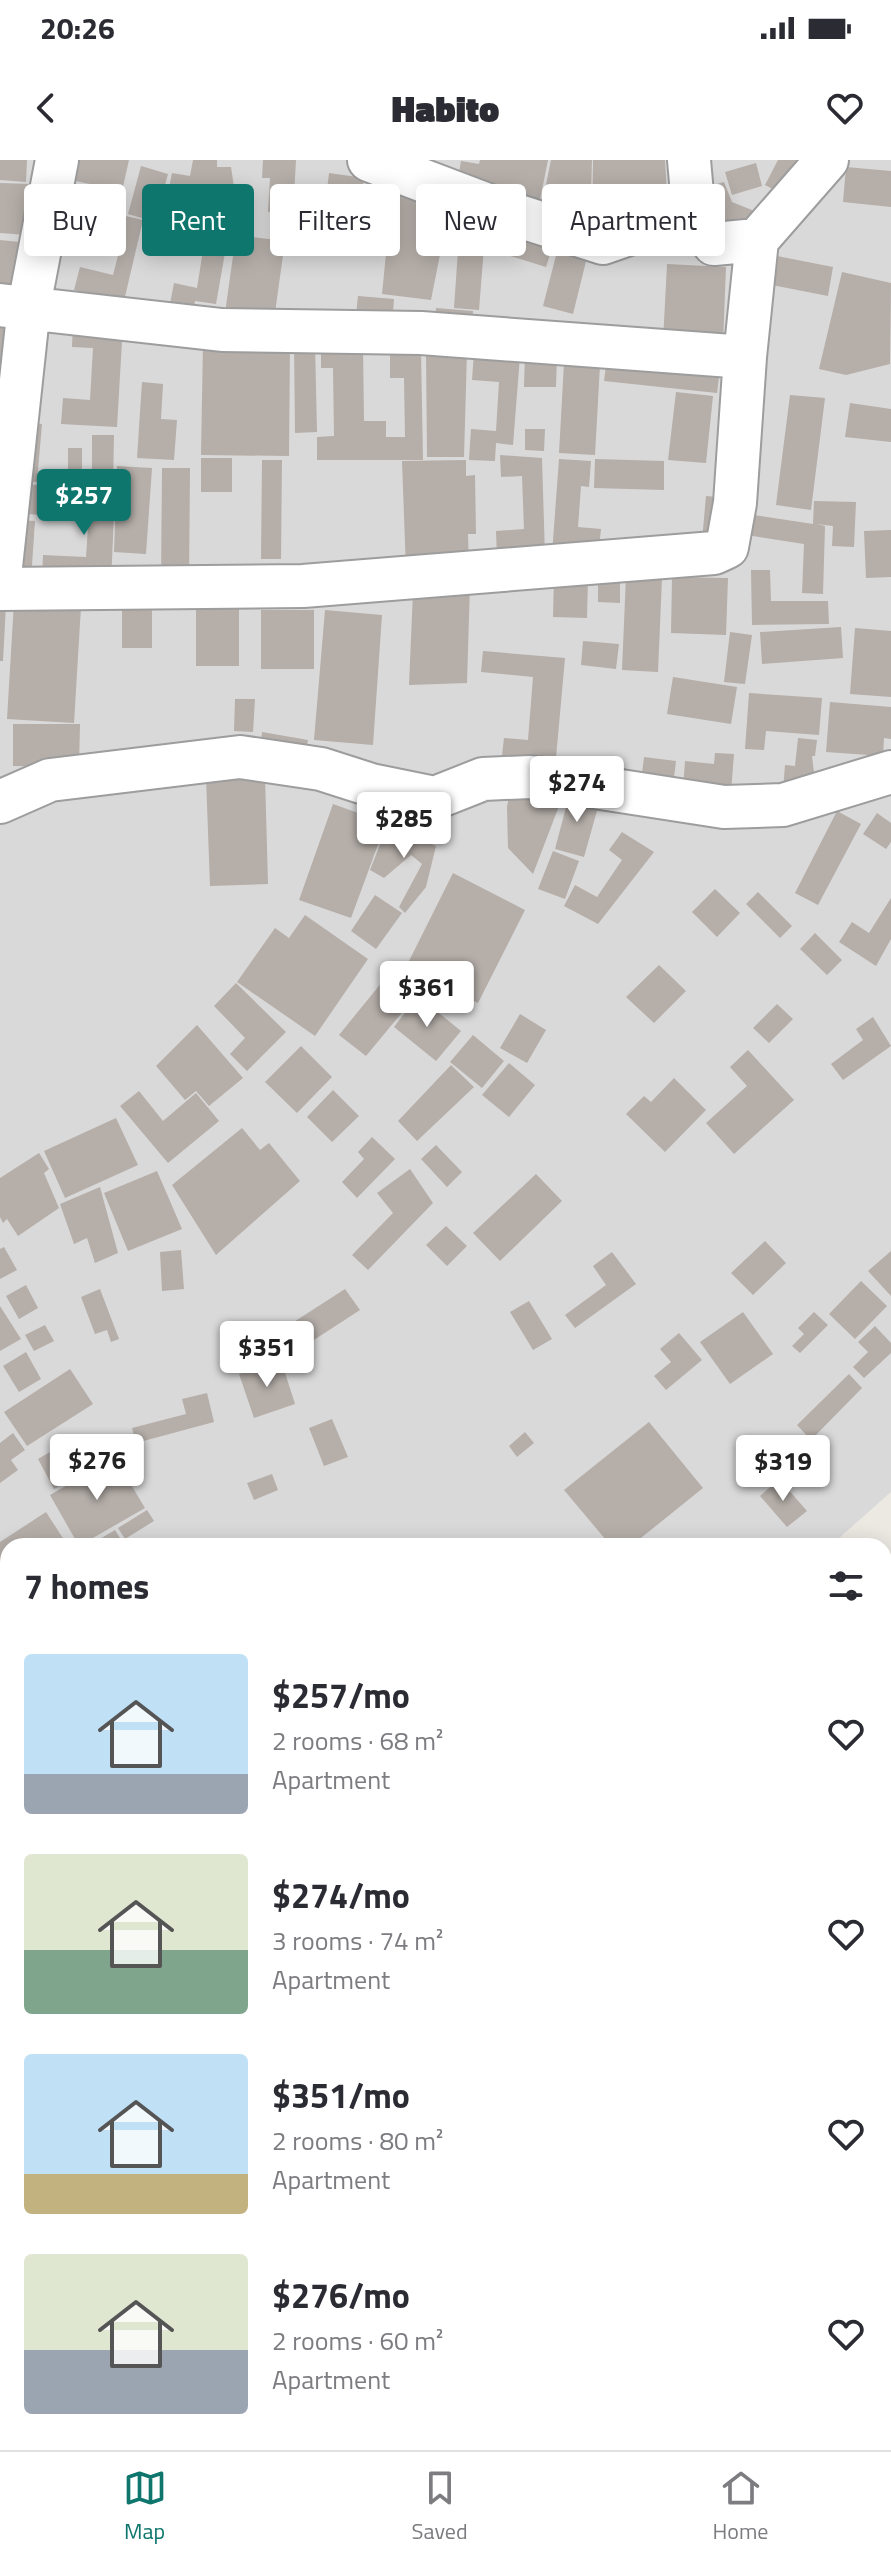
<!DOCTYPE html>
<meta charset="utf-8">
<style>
body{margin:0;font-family:"Titillium Web",sans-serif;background:#f7f7f7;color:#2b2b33;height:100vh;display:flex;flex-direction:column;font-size:30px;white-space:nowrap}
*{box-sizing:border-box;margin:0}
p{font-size:26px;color:#7c7c81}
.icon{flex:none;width:44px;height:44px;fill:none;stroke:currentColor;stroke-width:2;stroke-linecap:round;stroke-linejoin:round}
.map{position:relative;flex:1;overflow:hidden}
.sheet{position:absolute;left:0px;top:1378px;width:892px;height:912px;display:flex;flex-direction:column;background:#fff;border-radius:24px 24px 0 0;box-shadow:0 4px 20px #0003}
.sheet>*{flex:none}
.banner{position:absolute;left:24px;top:24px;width:844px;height:72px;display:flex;gap:16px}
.price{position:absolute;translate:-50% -68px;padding:0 18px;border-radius:8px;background:#fff;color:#222;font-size:26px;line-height:52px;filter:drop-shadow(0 2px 4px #0008)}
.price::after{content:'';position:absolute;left:50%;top:48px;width:24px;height:18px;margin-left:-12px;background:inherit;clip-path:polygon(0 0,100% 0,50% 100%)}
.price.on{background:#0f766e;color:#fff}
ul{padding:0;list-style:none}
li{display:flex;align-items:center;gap:24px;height:200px;padding:0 24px}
li span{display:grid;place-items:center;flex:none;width:224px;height:160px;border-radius:8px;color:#555}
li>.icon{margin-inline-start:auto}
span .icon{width:96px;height:96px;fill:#fffc;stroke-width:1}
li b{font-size:34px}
h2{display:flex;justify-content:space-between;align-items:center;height:96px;padding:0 24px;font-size:34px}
.pill{padding:0 28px;border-radius:8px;background:#fff;box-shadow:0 4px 20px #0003;font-size:28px;line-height:72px}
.pill.on{background:#0f766e;color:#fff}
.status{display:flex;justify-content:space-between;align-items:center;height:56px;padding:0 40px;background:#fff;direction:ltr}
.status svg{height:22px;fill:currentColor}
header{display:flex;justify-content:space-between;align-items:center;height:104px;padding:0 24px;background:#fff;font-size:36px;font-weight:800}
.dock{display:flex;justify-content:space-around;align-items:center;height:112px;border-top:2px solid #e1e1e2;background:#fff;font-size:22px;color:#7c7c81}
.dock a{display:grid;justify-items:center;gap:4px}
.dock .on{color:#0f766e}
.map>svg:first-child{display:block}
.residential{fill:#dad9d9}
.building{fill:#b5aea9}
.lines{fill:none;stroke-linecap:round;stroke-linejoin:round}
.minor-casing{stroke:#9d9d9d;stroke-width:46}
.minor{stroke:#fff;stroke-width:42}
</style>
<div class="status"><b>20:26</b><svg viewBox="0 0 49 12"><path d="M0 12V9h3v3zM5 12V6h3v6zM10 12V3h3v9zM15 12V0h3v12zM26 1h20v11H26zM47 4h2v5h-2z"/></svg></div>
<header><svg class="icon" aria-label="back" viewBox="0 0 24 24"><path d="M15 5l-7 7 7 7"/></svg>Habito<svg class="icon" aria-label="heart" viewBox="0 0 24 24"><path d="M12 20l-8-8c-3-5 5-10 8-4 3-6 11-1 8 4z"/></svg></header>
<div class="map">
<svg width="891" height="2290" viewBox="0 0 891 2290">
<rect width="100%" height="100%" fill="#ece9e3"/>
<!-- residential -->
<path class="residential" d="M0,0H891V1332L830,1386H8V2282H884V1545L891,1546V2290H0Z"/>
<!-- building -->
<path class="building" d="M0,0H27L26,22L0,20Z
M66,0H129L122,31L62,18Z
M193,0H217V7H231L235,34L169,28L172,13L190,16Z
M263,0H296L293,53L268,52L270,18H262Z
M480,0H548L539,45L457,24L461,1L479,4Z
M551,0H592L590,66L542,44Z
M593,0H665L668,50L592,67Z
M778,0H807L788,37L765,25Z
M756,3L762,26L732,35L725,12Z
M141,6L168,14L155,62L128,54Z
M846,7L891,11V47L843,42Z
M329,13L364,18L355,84L332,81L338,40L326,39Z
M392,21L451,39L431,140L382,134L389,63L373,62L375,39L391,41Z
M724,22L732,42L752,50L754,63L715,65L701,28Z
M0,23L31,24L28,75L0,73Z
M172,36L233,47L216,144L195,141L192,160L170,144L174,123L197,128L207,65L169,58Z
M58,41L89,47L85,70L54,64Z
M461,47L487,49L479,150L454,148Z
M100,50L143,60L124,141L74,130L80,107L113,115L123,76L95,70Z
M494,52L557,73L546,107L488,89Z
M236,75L285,81L274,160L225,153Z
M561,76L589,89L573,154L543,146Z
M0,80L29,83L25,133L0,131Z
M777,96L833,107L828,136L772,125Z
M667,104L726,107L723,184L663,181Z
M842,112L891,123L890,204L846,215L819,209Z
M358,136L394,139L392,167L355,164Z
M436,148L473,151L471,174L434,170Z
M0,156L18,157L15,211L0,210Z
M73,161L123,164L117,267L61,264L63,238L90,240L93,188L72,187Z
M203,182L290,183L289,296L201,295Z
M294,183H315L317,272L295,273Z
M321,185H363L364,261H386V277H405L404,218H390V191H421L423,300H317V277L334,276L333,208H321Z
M565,185L601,187L595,295L559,293Z
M426,190L467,191L464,297H427Z
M608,190L721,202L717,233L604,221Z
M474,192L520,196L513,285L496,283L495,301L469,300L471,269L496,271L499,222L472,220Z
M525,194L557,195L556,227H524Z
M142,222L163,224L161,259L177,260L174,300L137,298Z
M676,232L713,236L706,303L668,300Z
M790,235L825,238L811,350L776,345Z
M850,243L891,249V282L845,277Z
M24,263L42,264L37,322L19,321Z
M525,269H545L544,291L525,290Z
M92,275H114L113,327H92Z
M68,288H82V309H68Z
M500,295L542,298L545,396L497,398L496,371L524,369L522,316L501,317Z
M201,298H232V332H201Z
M559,299L591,301L589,327L581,326L578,367L601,369L598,398L552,394Z
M595,299L664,301V330L594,328Z
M262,300H282L281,399H261Z
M466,300V316L475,315L476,374H468L469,408L406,410L402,301Z
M117,306L152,308L146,394L114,392Z
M162,308H190L189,422H161Z
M16,324L43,325L41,355L14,353Z
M47,328L115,332L111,423L42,420L43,395L86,397L89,352L45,350Z
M706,336L728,338L724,382L702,381Z
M814,341L856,342L854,387L832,386L833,366L816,364L825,366L823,434L802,433L804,384L740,374L741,353L813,364Z
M15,360L35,361L31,420L10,419Z
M891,370V417L866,418L864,371Z
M751,410H770L771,441H828L829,464L752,465Z
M598,416H620V443L598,442Z
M626,416L662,418L658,512L622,510Z
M554,417L588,418L587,458L553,457Z
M672,417L728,418L726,475L671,473Z
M470,424L467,523L409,525L413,432Z
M14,442L81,447L74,563L7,559Z
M0,443L6,444L3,501H0Z
M239,448V506H196V449Z
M122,450H152V488H122Z
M261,450H314V509H261Z
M325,450L382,455L373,585L314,580Z
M841,467L843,498L762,504L760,472Z
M855,468L891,471V537L850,534Z
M730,472L752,475L745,524L724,522Z
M583,481L619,484L616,509L581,505Z
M483,491L565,498L555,609L501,604L504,578L528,580L533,517L481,512Z
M673,517L737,527L731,564L667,554Z
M749,533L822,538L819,575L766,571L764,590L745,589Z
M235,539H255L253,572L234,571Z
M830,542L891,547V579L884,578L883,596L826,592Z
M13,564H80L79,607L13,606Z
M262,572L308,580L305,598L260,591Z
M798,578L817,580L815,596H812L816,629L783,631L785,605L795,606Z
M715,593L734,594L731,632L683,629L685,601L714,604Z
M644,597L676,601L673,626L641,622Z
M265,616L268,724L210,726L206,617Z
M511,623L559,633V646L533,714L508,688L507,647Z
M570,632L600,640L584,697L555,689Z
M333,644L386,663L351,758L299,740Z
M837,651L861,664L818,745L795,733Z
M877,653L891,663V682L886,689L863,674Z
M388,664L436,686L426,727L405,753L399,747L422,704L411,695L384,718L370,710Z
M622,672L654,692L598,764L564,746L575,725L597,737L622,700L609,690Z
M553,691L579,701L565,739L538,729Z
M453,713L525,750L478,843L406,807Z
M715,729L740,753L717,777L692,752Z
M758,732L792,766L780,778L746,744Z
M375,735L402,753L376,789L351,771Z
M891,738V779L876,806L839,782L852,762L869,773Z
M305,755L368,799L315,876L237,822L275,768L289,778Z
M815,773L842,800L827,815L800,789Z
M659,805L686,831L654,863L626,837Z
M387,816L414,838L366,896L339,875Z
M236,823L286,872L247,911L230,894L245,878L214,846Z
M418,836L461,871L436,901L394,867Z
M777,844L793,859L769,883L753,868Z
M520,854L546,870L527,903L500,888Z
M873,857L891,886L843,920L831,904L863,880L856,869Z
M197,865L243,918L209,946L196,931L185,940L156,906Z
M473,875L504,901L482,928L450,902Z
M301,886L332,917L297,953L265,922Z
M748,890L794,940L734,994L706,963L747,926L730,907Z
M509,903L535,925L509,957L482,935Z
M451,905L474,927L417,981L398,961Z
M674,918L706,950L665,992L626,954L644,936L651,942Z
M333,930L359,956L332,982L307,957Z
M139,931L163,961L196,933L219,961L168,1003L120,946Z
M116,958L138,1005L65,1038L44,991Z
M242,968L260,990L269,983L300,1021L216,1095L172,1025Z
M372,977L395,999L357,1038L342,1022L364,999L358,992Z
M436,985L462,1012L447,1027L421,999Z
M39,993L49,1009L44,1013L59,1048L18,1076L7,1059L3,1063L0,1057V1018Z
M410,1009L433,1043L368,1110L352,1095L393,1053L377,1033Z
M157,1011L182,1069L128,1091L104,1033Z
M536,1014L562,1041L500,1101L473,1073Z
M100,1027L118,1093L95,1103L87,1078L74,1084L60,1044Z
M446,1066L467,1086L447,1106L426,1085Z
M765,1081L786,1103L753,1135L731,1113Z
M4,1087L17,1110L0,1119V1089Z
M181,1090L184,1129L162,1131L160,1092Z
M891,1091V1136L868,1111Z
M612,1092L636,1124L575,1168L565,1155L606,1125L593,1106Z
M861,1121L887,1146L855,1179L829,1154Z
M26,1125L38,1148L19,1159L6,1136Z
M100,1129L119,1179L111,1182L107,1170L95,1174L81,1137Z
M345,1129L360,1150L283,1200L269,1178Z
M529,1141L552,1179L533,1190L510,1152Z
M0,1146L21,1179L0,1191Z
M743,1152L773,1194L730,1224L700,1182Z
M814,1152L828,1165L800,1193L792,1186L804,1174L798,1168Z
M45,1165L54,1181L34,1191L25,1175Z
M875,1166L891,1183V1193L864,1218L853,1207L868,1192L858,1182Z
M679,1173L702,1200L666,1230L654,1216L671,1202L660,1189Z
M26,1192L41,1219L19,1232L3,1206Z
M281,1200L295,1244L254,1258L239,1214Z
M70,1209L93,1244L27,1286L4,1252Z
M849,1214L862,1228L811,1280L797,1265Z
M207,1233L214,1262L136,1283L132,1268L186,1254L182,1239Z
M332,1259L348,1297L324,1306L309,1268Z
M649,1262L703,1328L631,1386H611L564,1330Z
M525,1272L534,1283L517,1297L509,1286Z
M13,1273L25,1290L11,1300L18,1310L0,1323V1283Z
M57,1288L73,1319L54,1329L38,1299Z
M115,1298L145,1348L79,1386L50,1335Z
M272,1314L278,1330L254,1340L247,1323Z
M779,1319L807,1351L787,1367L760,1336Z
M147,1350L154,1361L125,1379L118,1368Z
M46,1352L68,1386H8V1424L0,1412V1382Z
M115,1370L125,1386H88Z
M884,1913L891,1917V1957L884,1953Z
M8,1947V1968L0,1971V1949Z
M884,2054L891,2057V2123L884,2119Z
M0,2126L8,2132V2148L0,2158Z
M8,2175V2200L0,2196Z
M8,2229V2255L0,2252Z
M44,2282H81L79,2287L85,2290H40Z
M100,2282H121L140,2290H97Z
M290,2282H311L308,2290H288Z
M656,2282H696L693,2287L700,2290H652Z
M733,2282H772L792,2290H730Z"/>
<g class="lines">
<defs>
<path id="minor" d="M369,0L506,52L603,83L646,68L694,56
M689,0L694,56L714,84L757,80
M0,145L222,170L421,173L745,197
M0,416L29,146L57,0
M0,429L303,426L714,393L727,387L735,343L745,197L757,80L827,0
M0,642L50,620L240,597L321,609L371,625L435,638L483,619L530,617L724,647L783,645L891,612
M0,2095L8,2105
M234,2282L245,2290
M13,2290L17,2282"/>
</defs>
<!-- minor casing -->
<use href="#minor" class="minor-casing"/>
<!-- minor -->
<use href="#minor" class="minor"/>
</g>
</svg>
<b class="price on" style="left:84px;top:377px">$257</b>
<b class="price" style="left:577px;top:664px">$274</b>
<b class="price" style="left:404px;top:700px">$285</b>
<b class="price" style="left:427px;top:869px">$361</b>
<b class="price" style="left:267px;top:1229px">$351</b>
<b class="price" style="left:97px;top:1342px">$276</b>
<b class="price" style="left:783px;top:1343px">$319</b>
<div class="banner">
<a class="pill">Buy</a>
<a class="pill on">Rent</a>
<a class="pill">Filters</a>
<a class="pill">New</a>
<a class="pill">Apartment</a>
</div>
<section class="sheet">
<h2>7 homes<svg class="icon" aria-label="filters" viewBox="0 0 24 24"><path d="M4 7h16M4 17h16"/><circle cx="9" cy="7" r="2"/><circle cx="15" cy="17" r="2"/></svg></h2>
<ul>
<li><span style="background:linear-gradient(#bfe0f5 75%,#9aa5b1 0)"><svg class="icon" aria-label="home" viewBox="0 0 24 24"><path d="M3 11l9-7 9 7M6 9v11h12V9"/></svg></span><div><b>$257/mo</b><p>2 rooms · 68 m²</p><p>Apartment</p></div><svg class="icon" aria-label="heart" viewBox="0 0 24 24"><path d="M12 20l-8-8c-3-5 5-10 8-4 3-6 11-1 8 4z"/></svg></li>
<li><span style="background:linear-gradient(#dfe7d0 60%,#7fa58c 0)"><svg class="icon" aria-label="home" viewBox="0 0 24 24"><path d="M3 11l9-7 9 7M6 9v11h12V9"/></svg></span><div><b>$274/mo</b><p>3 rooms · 74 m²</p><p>Apartment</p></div><svg class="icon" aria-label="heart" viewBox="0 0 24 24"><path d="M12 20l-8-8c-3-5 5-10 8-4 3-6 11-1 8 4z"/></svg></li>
<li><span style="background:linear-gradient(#bfe0f5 75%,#c2b280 0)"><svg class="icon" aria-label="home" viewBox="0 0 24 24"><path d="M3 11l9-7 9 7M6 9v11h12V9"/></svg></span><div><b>$351/mo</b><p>2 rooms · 80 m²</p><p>Apartment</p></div><svg class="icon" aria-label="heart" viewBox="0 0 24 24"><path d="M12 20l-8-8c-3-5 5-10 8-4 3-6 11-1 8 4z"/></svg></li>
<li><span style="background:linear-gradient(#dfe7d0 60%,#9aa5b1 0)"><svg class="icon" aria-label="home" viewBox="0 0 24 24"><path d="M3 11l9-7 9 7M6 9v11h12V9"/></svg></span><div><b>$276/mo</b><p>2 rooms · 60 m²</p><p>Apartment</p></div><svg class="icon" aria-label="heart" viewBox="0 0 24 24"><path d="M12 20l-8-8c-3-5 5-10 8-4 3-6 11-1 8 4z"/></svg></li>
</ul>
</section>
</div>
<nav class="dock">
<a class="on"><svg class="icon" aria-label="map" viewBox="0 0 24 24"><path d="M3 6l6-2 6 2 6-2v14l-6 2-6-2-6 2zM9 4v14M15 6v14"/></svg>Map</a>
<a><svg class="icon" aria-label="saved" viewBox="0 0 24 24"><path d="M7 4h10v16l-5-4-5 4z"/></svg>Saved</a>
<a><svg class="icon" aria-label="home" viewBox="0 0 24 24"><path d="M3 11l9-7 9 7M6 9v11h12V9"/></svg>Home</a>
</nav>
